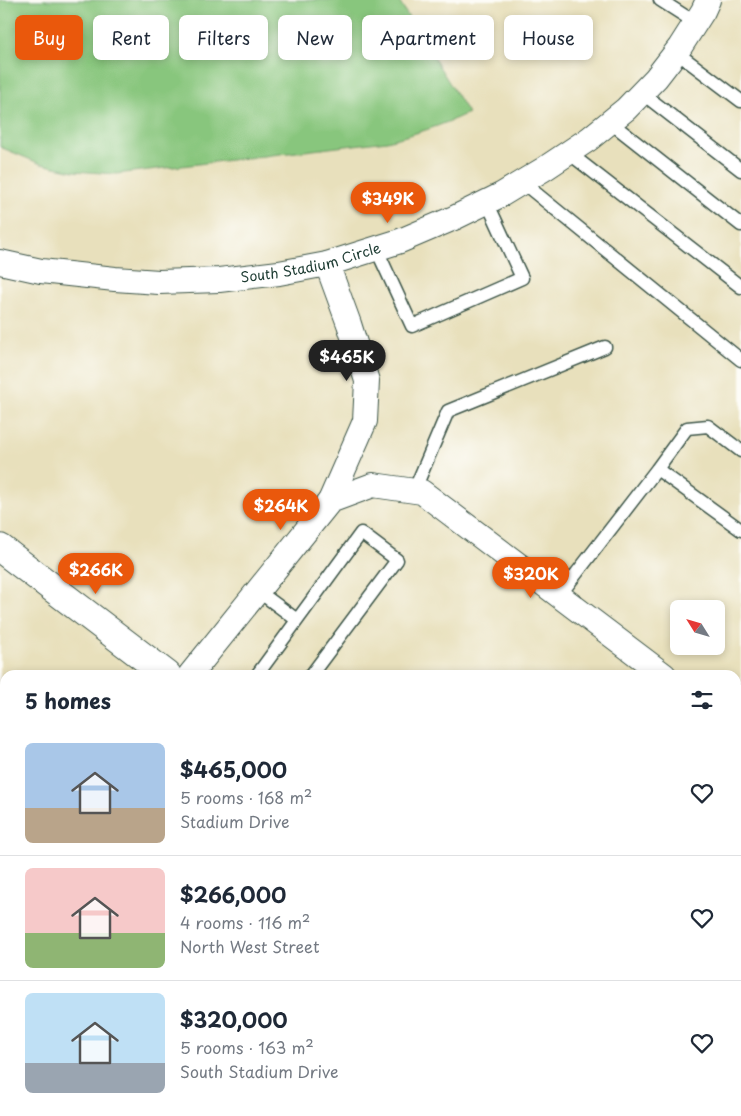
<!DOCTYPE html>
<meta charset="utf-8">
<style>
body{margin:0;font-family:"Playpen Sans",sans-serif;background:#f6f6f7;color:#1f2937;height:100vh;display:flex;flex-direction:column;font-size:19px;white-space:nowrap}
*{box-sizing:border-box;margin:0}
p{font-size:16px;color:#747a83}
.icon{flex:none;width:28px;height:28px;fill:none;stroke:currentColor;stroke-width:2;stroke-linecap:round;stroke-linejoin:round}
.map{position:relative;flex:1;overflow:hidden}
.drawer{position:absolute;left:0px;top:670px;width:741px;height:446px;display:flex;flex-direction:column;background:#fff;border-radius:15px 15px 0 0;box-shadow:0 2px 8px #0003}
.drawer>*{flex:none}
.banner{position:absolute;left:15px;top:15px;width:711px;height:45px;display:flex;gap:10px}
.needle{width:32px;rotate:307deg}
.fabs{position:absolute;left:670px;top:600px;display:grid;gap:10px}
.fabs a{display:grid;place-items:center;width:55px;height:55px;border-radius:8px;background:#fff;box-shadow:0 2px 8px #0003;font-size:25px}
.price{position:absolute;translate:-50% -42px;padding:0 11px;border-radius:18px;background:#ea580c;color:#fff;font-size:16px;line-height:32px;filter:drop-shadow(0 1px 2px #0008)}
.price::after{content:'';position:absolute;left:50%;top:30px;width:15px;height:11px;margin-left:-8px;background:inherit;clip-path:polygon(0 0,100% 0,50% 100%)}
.price.current{background:#222;color:#fff}
ul{padding:0;list-style:none}
li{display:flex;align-items:center;gap:15px;height:125px;padding:0 25px}
li+li{border-top:1px solid #e0e1e3}
li span{display:grid;place-items:center;flex:none;width:140px;height:100px;border-radius:8px;color:#555}
li>.icon{margin-inline-start:auto}
span .icon{width:60px;height:60px;fill:#fffc;stroke-width:1}
li b{font-size:21px}
h2{display:flex;justify-content:space-between;align-items:center;height:60px;padding:0 25px;font-size:21px}
.chip{padding:0 18px;border-radius:8px;background:#fff;box-shadow:0 2px 8px #0003;font-size:18px;line-height:45px}
.chip.current{background:#ea580c;color:#fff}
.map>svg:first-child{display:block}
.green{fill:#88c67d;stroke:#548258}
.lines{fill:none;stroke-linecap:round;stroke-linejoin:round}
.service-casing{stroke:#3d5548;stroke-width:15}
.minor-casing{stroke:#3d5548;stroke-width:26}
.tertiary-casing{stroke:#3d5548;stroke-width:30}
.primary-casing{stroke:#3d5548;stroke-width:30}
.service{stroke:#fff;stroke-width:12}
.minor{stroke:#fff;stroke-width:24}
.tertiary{stroke:#fff;stroke-width:28}
.primary{stroke:#ecc669;stroke-width:28}
.labels{text-anchor:middle;stroke-width:4;stroke-linejoin:round;paint-order:stroke}
.street-label{font-size:14px;fill:#1f3d34;stroke:#fdfcf7}
</style>
<div class="map">
<svg width="741" height="1116" viewBox="0 0 741 1116">
<rect width="100%" height="100%" fill="#fdfcf7"/>
<filter id="ink" filterUnits="userSpaceOnUse"><feTurbulence type="fractalNoise" baseFrequency=".02" numOctaves="2"/><feDisplacementMap in="SourceGraphic" scale="10" xChannelSelector="R" yChannelSelector="G"/><feConvolveMatrix kernelMatrix="1 2 1 2 8 2 1 2 1" color-interpolation-filters="sRGB"/></filter>
<filter id="wash" filterUnits="userSpaceOnUse"><feTurbulence type="fractalNoise" baseFrequency=".0096" numOctaves="4" result="noise"/><feDisplacementMap in="SourceGraphic" scale="20" xChannelSelector="R" yChannelSelector="G"/><feGaussianBlur stdDeviation="1.12" result="paint"/><feColorMatrix in="noise" values="0 0 0 0 0 0 0 0 0 0 0 0 0 0 0 0 0 1.4 0 .05"/><feComposite in="paint" operator="in"/></filter>
<g filter="url(#wash)">
<rect width="100%" height="100%" fill="#e8e0bc"/>
<!-- green -->
<path class="green" d="M0,0H398L468,113C441,126 415,134 387,141L116,174L74,171L41,164L0,147Z
M741,815V1052L736,1048V821Z"/>
</g>
<g filter="url(#ink)">
<g class="lines">
<defs>
<path id="service" d="M660,0L696,23
M676,52L741,101
M642,93L741,170
M610,122L741,225
M569,153L741,287
M522,182L741,360
M376,248L412,326L522,278L487,202
M657,469L741,530
M414,491L448,411L605,347
M258,591L297,620
M559,596L657,469L687,428L708,426L741,451
M257,675L361,533L397,560L311,675
M0,811L5,814
M0,1078L5,1082
M43,1111L49,1116
M152,1116L155,1111"/>
<g id="minor">
<path id="s1" d="M0,262L41,271L115,279L159,282L219,280L279,273L327,264L400,241L454,218L501,195L544,169L589,139L626,109L656,78L680,47L703,11L708,0"/>
<path d="M327,264L349,324L367,381L365,421L330,501"/>
<path d="M190,675L330,501L373,485L422,492L664,675"/>
</g>
<path id="tertiary" d="M0,548L167,675
M734,1111L740,1116"/>
<path id="primary" d="M736,705L741,699
M736,775L741,769
M422,1116L426,1111
M477,1116L480,1111"/>
</defs>
<!-- service casing -->
<use href="#service" class="service-casing"/>
<!-- minor casing -->
<use href="#minor" class="minor-casing"/>
<!-- tertiary casing -->
<use href="#tertiary" class="tertiary-casing"/>
<!-- primary casing -->
<use href="#primary" class="primary-casing"/>
<!-- service -->
<use href="#service" class="service"/>
<!-- minor -->
<use href="#minor" class="minor"/>
<!-- tertiary -->
<use href="#tertiary" class="tertiary"/>
<!-- primary -->
<use href="#primary" class="primary"/>
</g>
</g>
<g class="labels">
<!-- street labels -->
<g class="street-label">
<text dy="5" stroke="none"><textPath href="#s1" startOffset="314">South Stadium Circle</textPath></text>
</g>
</g>
</svg>
<div class="fabs">
<a><svg class="needle" viewBox="-14 -14 28 28"><path d="M0-13l5 13h-10z" fill="#e53935"/><path d="M0 13l5-13h-10z" fill="#747a83"/></svg></a>
</div>
<b class="price" style="left:388px;top:224px">$349K</b>
<b class="price current" style="left:347px;top:382px">$465K</b>
<b class="price" style="left:281px;top:531px">$264K</b>
<b class="price" style="left:96px;top:595px">$266K</b>
<b class="price" style="left:531px;top:599px">$320K</b>
<div class="banner">
<a class="chip current">Buy</a>
<a class="chip">Rent</a>
<a class="chip">Filters</a>
<a class="chip">New</a>
<a class="chip">Apartment</a>
<a class="chip">House</a>
</div>
<section class="drawer">
<h2>5 homes<svg class="icon" aria-label="filters" viewBox="0 0 24 24"><path d="M4 7h16M4 17h16"/><circle cx="9" cy="7" r="2"/><circle cx="15" cy="17" r="2"/></svg></h2>
<ul>
<li><span style="background:linear-gradient(#a9c7e8 65%,#b9a48a 0)"><svg class="icon" aria-label="home" viewBox="0 0 24 24"><path d="M3 11l9-7 9 7M6 9v11h12V9"/></svg></span><div><b>$465,000</b><p>5 rooms · 168 m²</p><p>Stadium Drive</p></div><svg class="icon" aria-label="heart" viewBox="0 0 24 24"><path d="M12 20l-8-8c-3-5 5-10 8-4 3-6 11-1 8 4z"/></svg></li>
<li><span style="background:linear-gradient(#f6c9c9 65%,#8fb573 0)"><svg class="icon" aria-label="home" viewBox="0 0 24 24"><path d="M3 11l9-7 9 7M6 9v11h12V9"/></svg></span><div><b>$266,000</b><p>4 rooms · 116 m²</p><p>North West Street</p></div><svg class="icon" aria-label="heart" viewBox="0 0 24 24"><path d="M12 20l-8-8c-3-5 5-10 8-4 3-6 11-1 8 4z"/></svg></li>
<li><span style="background:linear-gradient(#bfe0f5 70%,#9aa5b1 0)"><svg class="icon" aria-label="home" viewBox="0 0 24 24"><path d="M3 11l9-7 9 7M6 9v11h12V9"/></svg></span><div><b>$320,000</b><p>5 rooms · 163 m²</p><p>South Stadium Drive</p></div><svg class="icon" aria-label="heart" viewBox="0 0 24 24"><path d="M12 20l-8-8c-3-5 5-10 8-4 3-6 11-1 8 4z"/></svg></li>
</ul>
</section>
</div>
